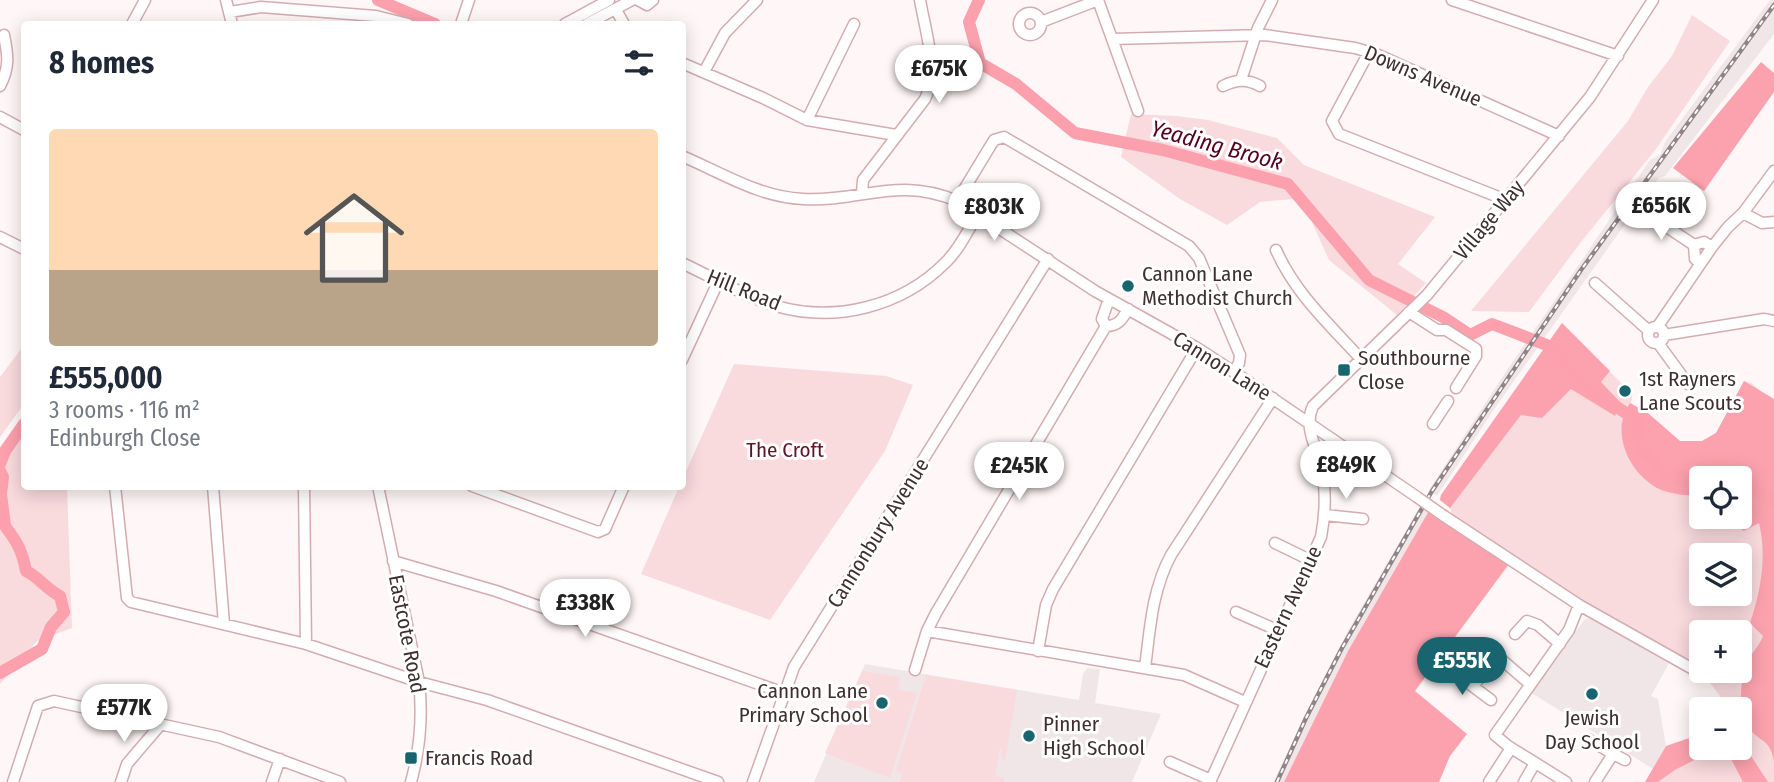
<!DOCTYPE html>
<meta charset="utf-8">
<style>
body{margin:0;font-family:"Fira Sans Condensed",sans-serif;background:#f2f2f3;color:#1f2937;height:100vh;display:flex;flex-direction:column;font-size:26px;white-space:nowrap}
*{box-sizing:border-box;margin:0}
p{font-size:23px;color:#747a83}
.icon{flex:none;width:38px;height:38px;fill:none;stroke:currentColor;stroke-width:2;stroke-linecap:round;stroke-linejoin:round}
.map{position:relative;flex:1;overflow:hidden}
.side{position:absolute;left:21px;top:21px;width:665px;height:469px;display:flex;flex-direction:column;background:#fff;border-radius:7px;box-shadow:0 4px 18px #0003}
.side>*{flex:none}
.buttons{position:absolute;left:1689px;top:466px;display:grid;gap:14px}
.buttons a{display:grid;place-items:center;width:63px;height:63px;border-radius:7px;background:#fff;box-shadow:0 4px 18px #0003;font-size:35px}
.price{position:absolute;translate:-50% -60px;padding:0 16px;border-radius:24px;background:#fff;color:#222;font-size:23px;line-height:46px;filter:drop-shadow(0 2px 4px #0008)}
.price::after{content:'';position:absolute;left:50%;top:42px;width:21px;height:16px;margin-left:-10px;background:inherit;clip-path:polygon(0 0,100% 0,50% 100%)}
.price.selected{background:#18646f;color:#fff}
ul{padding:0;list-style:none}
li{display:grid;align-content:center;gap:14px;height:371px;padding:0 28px}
li span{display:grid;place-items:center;height:217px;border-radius:7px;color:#555}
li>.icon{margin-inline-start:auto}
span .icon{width:126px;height:126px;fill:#fffc;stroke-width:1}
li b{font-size:30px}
h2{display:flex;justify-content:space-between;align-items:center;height:84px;padding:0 28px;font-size:30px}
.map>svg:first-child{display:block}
.built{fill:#f1e6e7}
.green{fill:#f9dadd;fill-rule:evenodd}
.forest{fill:#fca2ae}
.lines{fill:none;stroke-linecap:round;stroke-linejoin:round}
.river{stroke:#fba0ac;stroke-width:12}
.minor-casing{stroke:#d4acb0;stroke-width:13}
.minor{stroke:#fff;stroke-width:10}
.rail-casing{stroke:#918486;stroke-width:4.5}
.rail{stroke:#fff;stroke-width:2;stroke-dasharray:5;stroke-linecap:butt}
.minor-bridge-casing{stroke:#d4acb0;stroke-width:13;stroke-linecap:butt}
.minor-bridge{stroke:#fff;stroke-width:10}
.poi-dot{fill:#18646f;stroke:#fff;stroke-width:2.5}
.labels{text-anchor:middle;stroke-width:6;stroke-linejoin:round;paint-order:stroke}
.street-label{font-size:21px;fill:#3f2f31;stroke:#fff}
.poi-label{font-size:21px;fill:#3f2f31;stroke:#fff;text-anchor:start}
.park-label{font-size:21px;fill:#611327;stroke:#fff}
.water-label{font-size:23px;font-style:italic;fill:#54031c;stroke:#fff}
</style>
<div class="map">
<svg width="1774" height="782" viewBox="0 0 1774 782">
<rect width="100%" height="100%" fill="#fff6f7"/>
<!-- built -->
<path class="built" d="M1770,0H1774V34L1671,168L1665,176L1659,178L1635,210L1497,405L1437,496L1429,490L1501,379L1650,160L1660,155L1665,142Z
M1422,503L1430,509L1348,651L1284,782H1273L1349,629Z
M1594,618L1669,663L1651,696L1658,699L1666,746L1653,769L1530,692L1585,619Z
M865,664L1079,700L1083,674L1087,668L1100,669L1095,703L1161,714L1132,782H814Z"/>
<!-- green -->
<path class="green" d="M1692,15L1730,41L1656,149L1581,242L1529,312L1471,311L1628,121L1648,87L1672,56Z
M1131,114L1176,116L1208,120L1277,138L1304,165L1435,217L1398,264L1426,283L1397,315L1329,260L1311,220L1293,199L1260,202L1227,225L1180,199L1121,157Z
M1562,323L1621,383L1633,391L1631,403L1649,414L1680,441H1702L1716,433L1744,381L1751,383L1774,402V782H1658L1675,770L1720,747H1740V709H1726L1723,700L1697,666L1576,598L1453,517L1450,508L1440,500L1441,495ZM1701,478H1740V516H1701ZM1701,555H1740V593H1701ZM1701,632H1740V670H1701Z
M24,345V404L0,437V377Z
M734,364L886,376L913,385L885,451L770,620L641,574L679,487L682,486L683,478Z
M24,422V486L67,487L72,628L37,641L0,684V453Z
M862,671L900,677L898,690L917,693L890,778L825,753Z
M926,675L1017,690L1005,760L1001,759L1002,749L1000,748L995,776L1004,778V782H900L902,774L896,771Z"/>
<!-- forest -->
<path class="forest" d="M1761,62L1774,73V92L1704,191L1673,168Z
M1562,323L1610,371L1601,382L1621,403L1615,416L1571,389L1542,418L1521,415L1450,508L1440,500L1441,495Z
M1744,381L1774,399V761C1769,737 1761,744 1749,728C1738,713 1740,681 1746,664C1750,654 1759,647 1763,636L1750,623C1761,590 1767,557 1759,523L1744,531L1718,516H1740V478H1701V496C1686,495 1671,495 1657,488C1628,472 1610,431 1630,403L1649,414L1680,441H1702L1716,433Z
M1430,509L1509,564L1415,691L1467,734L1450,756L1439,782H1284L1348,651Z
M1701,734V747H1720L1675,770L1658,782H1645L1666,746Z
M1740,739L1768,782H1743L1725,747H1740Z"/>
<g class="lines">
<!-- river -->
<path class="river" d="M378,0L435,24
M979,0L969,22L980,63L1016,84L1075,133L1163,150L1288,184L1369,280L1443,317L1470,335L1492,324L1552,347L1594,392L1635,419L1642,450L1666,473L1701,481
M0,464L5,451L24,424
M0,471L3,477L1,494L5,526C17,542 22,550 26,571C39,577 46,589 60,596L64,612L51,627L42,649L0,673
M1740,482H1745L1774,503"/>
<defs>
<path id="minor" d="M226,0L232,24
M638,0L647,5L653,0
M1098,0L1138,111
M1452,0L1618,56
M616,10L624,24
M230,12L261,7L376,16L408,24
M1019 24a11 11 0 1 1 22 0a11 11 0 1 1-22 0Z
M1041,22L1098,0
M132,24L145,0
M461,24L469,0
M565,24L609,0
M587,24L632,0
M1112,39L1265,35L1355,48L1376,54L1559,136
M1369,52L1332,121L1339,134L1506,200
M682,63L763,98L807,120L896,135
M704,72L725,33L757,0
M1241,80L1258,28L1272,0
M0,86C10,67 8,55 4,35
M1223,86C1237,79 1247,79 1260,86
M0,117L24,130
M807,120L854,24
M682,156C722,173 759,197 803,199C862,202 897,176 957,201L1095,291L1197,348L1234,372L1417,497
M862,193L863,180L925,99C939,70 925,30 920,0
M957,201L994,140L1004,137L1189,246L1199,258L1240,355L1239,363L1234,372
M1646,213L1694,245
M1743,213L1762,223L1774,222
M0,237L24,249
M1276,250C1295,293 1328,323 1360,358
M682,263C710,276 748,298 776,306C835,323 901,307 945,263C959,250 968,230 978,214
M1701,263L1695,259L1694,245L1704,242L1712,247
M1595,283L1648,330
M1409,312L1437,330H1446L1476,349V356L1456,388
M1106,326C1118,326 1122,320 1128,309
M1658,326L1712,247L1728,227L1743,213L1774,171
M1648 335a8 8 0 1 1 16 0a8 8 0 1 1-16 0Z
M1664,335L1764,319L1774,321
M1658,343L1688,384
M682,360L719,280
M1433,424L1448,401
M115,486L127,598L131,602L306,644L419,682L487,700L718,782
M213,486L224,624
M304,486L306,644
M378,486L419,682C423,717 420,749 411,782
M472,486L598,532L605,529L624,486
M1325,515L1363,519
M1444,516L1579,605L1691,668
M1275,543L1312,561
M393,561L496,591L784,693
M1236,612L1277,630
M927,631L1184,675L1245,702
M1515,634L1527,621L1538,625L1560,644
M1038,651L1046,605L1053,589L1197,348
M1145,668C1150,629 1152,590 1171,555L1273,398
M915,670L927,631L936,613L1106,326L1102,319L1109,299
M1451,670L1491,700
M1473,686L1495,659L1502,660L1530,684
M1588,739L1613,754L1595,782
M1613,754L1625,760
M1170,762L1211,780
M13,782L38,706L54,701L219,737L340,782
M121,782L127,764L161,724
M272,782L280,759
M753,782L794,667L1048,259
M1210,782L1321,537C1325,516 1326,496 1323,475C1320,452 1302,429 1313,406L1427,295L1590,97L1653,0
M1489,782L1511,748
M1524,782L1535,763
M1566,782L1508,746L1495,735L1569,630L1579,605"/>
</defs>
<!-- minor casing -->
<use href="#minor" class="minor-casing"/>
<!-- minor -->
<use href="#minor" class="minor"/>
<defs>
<path id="rail" d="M1277,782L1306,718L1342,648L1432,491L1581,270L1774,5"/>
</defs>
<!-- rail casing -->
<use href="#rail" class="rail-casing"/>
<!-- rail -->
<use href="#rail" class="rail"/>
<defs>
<path id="minor-bridge" d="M1417,497L1444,516"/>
</defs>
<!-- minor-bridge casing -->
<use href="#minor-bridge" class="minor-bridge-casing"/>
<!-- minor-bridge -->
<use href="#minor-bridge" class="minor-bridge"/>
</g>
<!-- markers -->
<g class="poi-dot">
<circle cx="1128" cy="286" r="7"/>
<rect x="1337" y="363" width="14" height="14" rx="3.5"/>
<circle cx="1625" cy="391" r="7"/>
<circle cx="1592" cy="694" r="7"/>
<circle cx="882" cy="703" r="7"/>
<circle cx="1029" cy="736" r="7"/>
<rect x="404" y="751" width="14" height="14" rx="3.5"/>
</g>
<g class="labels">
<!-- street labels -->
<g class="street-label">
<text transform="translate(1423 76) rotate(23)" y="7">Downs Avenue</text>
<text transform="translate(1489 220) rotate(-50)" y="7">Village Way</text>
<text transform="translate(744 290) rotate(22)" y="7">Hill Road</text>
<text transform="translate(1222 366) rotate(32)" y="7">Cannon Lane</text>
<text transform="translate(878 533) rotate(-58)" y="7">Cannonbury Avenue</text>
<text transform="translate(1288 607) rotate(-65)" y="7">Eastern Avenue</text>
<text transform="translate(407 634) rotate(79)" y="7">Eastcote Road</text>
</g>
<!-- poi labels -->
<g class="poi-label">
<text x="1142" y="281">Cannon Lane<tspan x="1142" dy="24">Methodist Church</tspan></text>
<text x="1358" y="365">Southbourne<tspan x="1358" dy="24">Close</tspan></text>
<text x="1639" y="386">1st Rayners<tspan x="1639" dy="24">Lane Scouts</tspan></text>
<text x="868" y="698" text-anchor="end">Cannon Lane<tspan x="868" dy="24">Primary School</tspan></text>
<text x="1592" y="725" text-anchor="middle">Jewish<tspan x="1592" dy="24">Day School</tspan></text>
<text x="1043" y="731">Pinner<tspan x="1043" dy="24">High School</tspan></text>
<text x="425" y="765">Francis Road</text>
</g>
<!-- park labels -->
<g class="park-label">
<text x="785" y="457">The Croft</text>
</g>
<!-- water labels -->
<g class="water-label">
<text transform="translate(1217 145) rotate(15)" y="8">Yeading Brook</text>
</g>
</g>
</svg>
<div class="buttons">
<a><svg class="icon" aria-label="locate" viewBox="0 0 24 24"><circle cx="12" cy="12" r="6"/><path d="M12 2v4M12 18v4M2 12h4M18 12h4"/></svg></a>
<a><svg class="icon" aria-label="layers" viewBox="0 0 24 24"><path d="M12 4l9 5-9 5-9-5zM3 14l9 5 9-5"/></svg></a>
<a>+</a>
<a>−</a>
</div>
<b class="price" style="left:939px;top:105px">£675K</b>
<b class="price" style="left:1661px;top:242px">£656K</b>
<b class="price" style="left:994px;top:243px">£803K</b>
<b class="price" style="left:1346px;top:501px">£849K</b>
<b class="price" style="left:1019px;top:502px">£245K</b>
<b class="price" style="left:585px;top:639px">£338K</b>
<b class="price selected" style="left:1462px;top:697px">£555K</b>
<b class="price" style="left:124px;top:744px">£577K</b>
<section class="side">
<h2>8 homes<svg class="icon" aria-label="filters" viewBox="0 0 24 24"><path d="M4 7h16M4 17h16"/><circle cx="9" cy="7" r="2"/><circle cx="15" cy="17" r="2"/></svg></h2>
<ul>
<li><span style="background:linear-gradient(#ffd9b3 65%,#b9a48a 0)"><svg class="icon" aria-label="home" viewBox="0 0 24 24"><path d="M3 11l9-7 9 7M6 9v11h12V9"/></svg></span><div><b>£555,000</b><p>3 rooms · 116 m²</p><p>Edinburgh Close</p></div></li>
</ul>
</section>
</div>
